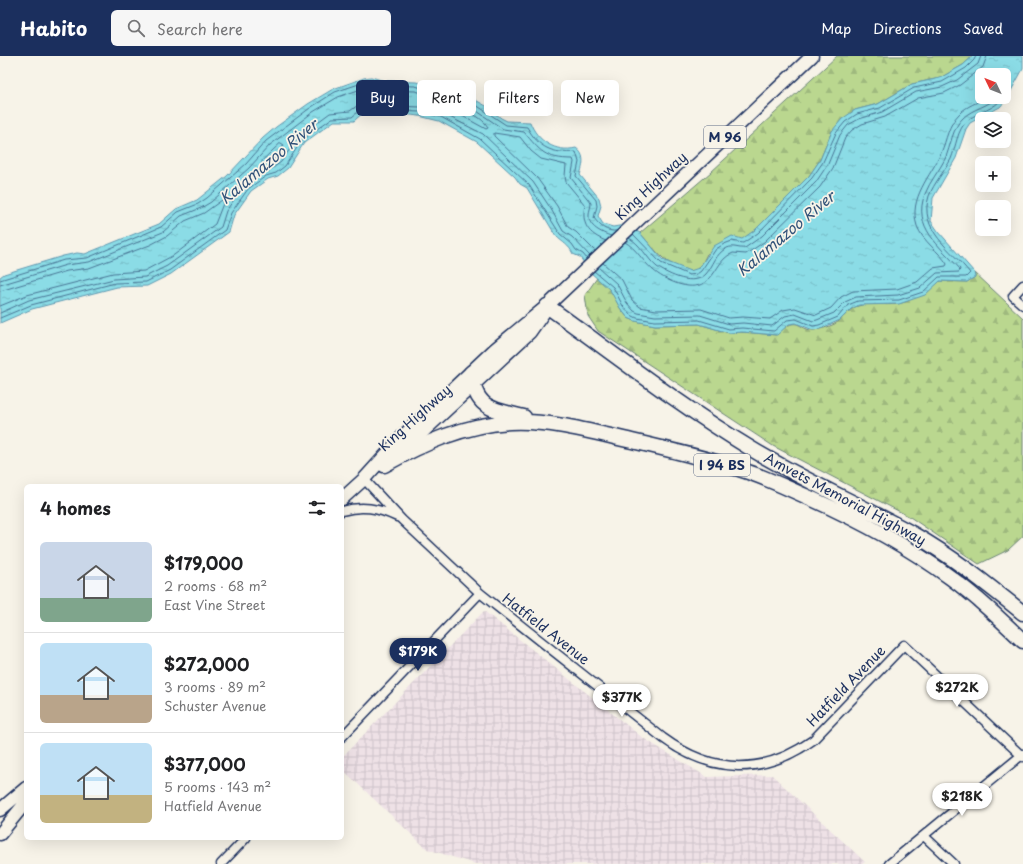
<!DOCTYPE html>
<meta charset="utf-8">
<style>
body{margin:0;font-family:"Playpen Sans",sans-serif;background:#f6f6f6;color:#202124;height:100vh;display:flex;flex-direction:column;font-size:15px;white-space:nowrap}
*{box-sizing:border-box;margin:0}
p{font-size:13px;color:#757577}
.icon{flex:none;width:22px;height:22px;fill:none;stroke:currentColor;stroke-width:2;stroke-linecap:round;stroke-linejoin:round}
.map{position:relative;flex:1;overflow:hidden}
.side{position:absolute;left:24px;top:428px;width:320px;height:356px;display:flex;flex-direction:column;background:#fff;border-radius:6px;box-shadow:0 4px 16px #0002}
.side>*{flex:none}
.guide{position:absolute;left:356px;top:24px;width:380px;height:36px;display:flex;gap:8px}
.needle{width:26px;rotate:313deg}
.buttons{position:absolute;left:975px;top:12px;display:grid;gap:8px}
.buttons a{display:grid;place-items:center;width:36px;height:36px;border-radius:6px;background:#fff;box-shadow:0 4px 16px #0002;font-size:20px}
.price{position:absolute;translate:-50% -34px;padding:0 9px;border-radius:14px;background:#fff;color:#222;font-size:13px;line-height:26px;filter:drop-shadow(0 1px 2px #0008)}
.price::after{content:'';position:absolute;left:50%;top:24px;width:12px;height:9px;margin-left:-6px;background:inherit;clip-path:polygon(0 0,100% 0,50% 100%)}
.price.current{background:#1b2f5e;color:#fff}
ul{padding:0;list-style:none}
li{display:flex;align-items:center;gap:12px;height:100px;padding:0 16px}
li+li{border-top:1px solid #e0e0e0}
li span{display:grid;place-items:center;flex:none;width:112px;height:80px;border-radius:6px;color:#555}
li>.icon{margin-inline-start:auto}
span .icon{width:48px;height:48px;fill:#fffc;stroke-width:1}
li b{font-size:17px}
h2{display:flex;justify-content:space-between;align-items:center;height:48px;padding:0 16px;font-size:17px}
.pill{padding:0 14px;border-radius:6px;background:#fff;box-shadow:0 4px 16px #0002;font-size:14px;line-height:36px}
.pill.current{background:#1b2f5e;color:#fff}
header{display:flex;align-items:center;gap:24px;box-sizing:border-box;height:56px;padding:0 20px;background:#1b2f5e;color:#fff}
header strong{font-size:19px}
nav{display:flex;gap:22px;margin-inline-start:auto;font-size:14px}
.search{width:280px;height:36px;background:#f6f6f6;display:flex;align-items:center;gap:10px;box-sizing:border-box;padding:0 14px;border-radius:6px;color:#757577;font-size:15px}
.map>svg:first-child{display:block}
.industrial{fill:url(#industrial-grid)}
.forest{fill:url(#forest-firs);stroke:#6a8376}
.water{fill:url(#water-ripples);stroke:#5e97b0;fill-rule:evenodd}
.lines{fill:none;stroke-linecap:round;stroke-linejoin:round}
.shore{stroke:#487494;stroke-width:1}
.street-casing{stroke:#1b2f5e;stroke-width:11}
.primary-casing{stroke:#1b2f5e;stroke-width:15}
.highway-casing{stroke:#1b2f5e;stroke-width:17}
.street{stroke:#f7f3e8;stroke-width:8}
.primary{stroke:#f7f3e8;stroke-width:12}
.highway{stroke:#f7f3e8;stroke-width:14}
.labels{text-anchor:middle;stroke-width:3.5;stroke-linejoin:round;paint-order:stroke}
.shield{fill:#f7f3e8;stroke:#5d6a87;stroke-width:1}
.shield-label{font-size:13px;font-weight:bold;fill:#1b2f5e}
.street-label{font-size:14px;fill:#1b2f5e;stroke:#f7f3e8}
.water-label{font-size:15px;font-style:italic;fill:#315279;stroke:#f7f3e8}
</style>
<header>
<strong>Habito</strong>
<div class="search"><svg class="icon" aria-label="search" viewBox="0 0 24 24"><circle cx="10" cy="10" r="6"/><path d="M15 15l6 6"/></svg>Search here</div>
<nav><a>Map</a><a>Directions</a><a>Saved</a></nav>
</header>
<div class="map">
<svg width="1023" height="808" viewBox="0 0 1023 808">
<defs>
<pattern id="industrial-grid" width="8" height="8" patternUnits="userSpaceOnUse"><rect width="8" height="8" fill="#eee1e6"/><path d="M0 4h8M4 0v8" fill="none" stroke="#ccc1c8"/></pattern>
<pattern id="forest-firs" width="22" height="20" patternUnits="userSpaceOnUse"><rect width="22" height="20" fill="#bad78f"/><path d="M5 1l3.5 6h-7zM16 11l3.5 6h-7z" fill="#9fb97e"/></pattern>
<pattern id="water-ripples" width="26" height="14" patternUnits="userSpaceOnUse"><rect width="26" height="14" fill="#8bdce6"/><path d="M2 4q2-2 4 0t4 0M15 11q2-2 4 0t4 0" fill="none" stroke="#77bdc8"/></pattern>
</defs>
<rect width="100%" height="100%" fill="#f7f3e8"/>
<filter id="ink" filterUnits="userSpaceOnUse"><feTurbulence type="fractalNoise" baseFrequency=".025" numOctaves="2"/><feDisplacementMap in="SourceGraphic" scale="8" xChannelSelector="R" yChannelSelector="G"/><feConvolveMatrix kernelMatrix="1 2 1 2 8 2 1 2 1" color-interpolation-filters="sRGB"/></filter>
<g filter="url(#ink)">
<!-- industrial -->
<path class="industrial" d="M484,555L643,682L707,721L772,719L865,806L862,808H475L427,793L342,713V701Z"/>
<!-- forest -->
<path class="forest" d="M837,0H973L963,9L940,22L912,28L878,48L855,54L832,75L820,104L809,120L771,159L755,174L742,184L707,198L703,206L696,215C670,216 655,194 640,177L711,116Z
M974,216L1023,262V480L1008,494L979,508L910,461L773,390L598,275L588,260L585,239L597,222L611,234L620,252L628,262L635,265L655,269L699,268L729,277L742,276L776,279C801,254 798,279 819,273C826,272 837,268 841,263C847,258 850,252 858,250C870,246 885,250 897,248C908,247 932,232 940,225L967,226L975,221Z"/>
<!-- water -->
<path class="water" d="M973,0H1023V13L1006,44L1000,51L970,67L966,73L956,102L933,142L931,165L938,175L974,216L975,221L967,226L940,225L925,239L899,248L859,249L851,253L840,264L820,273L813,274L796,267L789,268L777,279L742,276L729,277L699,268L655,269L635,265L628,262L620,252L610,234L590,216L580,201L573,198C569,189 563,187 556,180L527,132L520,128L515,121L477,86L439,65L419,60L402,58L393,59L376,53L366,54L354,65H334L304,87L288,112L278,120L268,123L251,135L234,159L229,176L171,218L147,230L117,231L32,253L0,267V221L4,218L63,200L77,197L85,198L159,168L176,153L197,144L227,120L263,82L276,71L308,48L333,33L364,22L371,21L385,25L416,26L437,31L470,41L488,51L501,62L507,65L530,66C537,85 556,97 576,92C586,99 583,109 580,119L599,142L601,150L598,160L603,168L613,171L625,169L640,177L663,204L690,215L699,212L714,190L732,180L742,183L755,174L809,120L820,104L832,75L842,63L855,54L878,48L912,28L940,22L963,9ZM982,19H1004V41H982Z"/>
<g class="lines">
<!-- shore -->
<path class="shore" d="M452,52C462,51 485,62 488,72L486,73L453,55Z
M281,87L284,89C278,98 275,108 262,108V105Z
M633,178L661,207L689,219L697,218L701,215L716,193L724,188L732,185L743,187L758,177L812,122L823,106L836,77L845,66L857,58L880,52L914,32L942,26L966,12L974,4L976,0
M629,182C641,188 647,203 657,211C669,219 694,231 706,218C714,209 715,198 727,192C734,189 738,193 745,192L762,180L816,126L828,108L840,79L848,69L859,63L882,56L916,36L942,31L957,24L978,8L981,0
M625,186C636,192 643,206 653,214C664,224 690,236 704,227C717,219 718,203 733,197L746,198L764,186L820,131L833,112L845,82L852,74L862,68L885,61L918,42L944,37L960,29L983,11L987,0
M595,195L576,176L568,171L557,150L537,122L494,80V77L520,81L531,95L541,103L566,109L565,120L566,126L585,149C581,168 588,178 606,185
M603,207L622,224L632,244L640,251L656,254L701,253L729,262L743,261L770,263L783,254L795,252L816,259L831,252L841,241L853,235L897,233L917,226L933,212L946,210L947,208C939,195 923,186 917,170C908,142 931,120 941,97C947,83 948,69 959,58C966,50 979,46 988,41
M598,211L617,228L627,247L634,255L638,257L655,260L700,259L729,268L743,267L772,270L785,260L795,258L813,265L817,264L834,257L845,246L856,241L898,239L920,232L937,217L959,216L960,213C940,190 912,171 925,138C930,125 939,115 945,103C951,90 952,72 963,62C973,52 988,51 997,41
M594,215L613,231L623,250L631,259L637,262L655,265L699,264L729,273L742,272L774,275L787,264L796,263L813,270L819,269L838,261L848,249L858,245L899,244L923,236L939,221H966L970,217C952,194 918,174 929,140C934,127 944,116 951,103C956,91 957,73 968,64C979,55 995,54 1003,41
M0,224L64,204L87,202L161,171L178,156L198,148L207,142L246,108L266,85L310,52L335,36L365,26L371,25L384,29L415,30L454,40L476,49L506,69L527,71C539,92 552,98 576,96L579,106L576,120L596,144L597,150L594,162C600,170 606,176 617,175
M0,229L66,209L89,206L163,176L181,160L201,152L211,146L249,112L270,89L313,56L338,41L367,31L384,34L415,35L453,45L474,53L503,73L524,76C540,95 545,103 573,103L574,106L571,122L591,147C591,151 589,155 589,159C588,171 602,177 611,180
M0,235L67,215L89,212L150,189L167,180L185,165L204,157L222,144L224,145L215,168L174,199L144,215L113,217L27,239L0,250
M0,257L29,244L114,223L145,221L167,210L221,171L226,155L244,129L263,115L273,112L281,106L299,80L330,57L350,55L362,46L375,44L395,50L420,51L442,57L483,78L533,126L551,153L563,175L572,181L590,200
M0,262L31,249L115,227L146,226L170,214L225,174L231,157L248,133L266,120L276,117L285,110L302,84L332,62L352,61L365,50L376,49L394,55L420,56L441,61L480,83L529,129L560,178L572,188L576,194L583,198L587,203"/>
<defs>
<path id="street" d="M1023,229L1013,240L1023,249
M364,423L402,464L480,537L663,682C712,718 763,720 813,684L904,589L1023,701
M342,455C362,449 378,452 397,461
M342,681L480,537
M924,780L954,808
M221,808L246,782
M889,808L1023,698"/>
<path id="primary" d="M399,398L530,276L544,256
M342,443L364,423L402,381L495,293L547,250L812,0
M0,754L26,732
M0,778L26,746"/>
<path id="highway" d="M547,250C614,298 679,349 750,392C802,424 859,448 913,478C952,500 988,529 1023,557
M471,317C476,354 492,353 524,361
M384,409C424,387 464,369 510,366C551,364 592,376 632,385C671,394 710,403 748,416C769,423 789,433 810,442C859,464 908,490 951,522C977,541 1000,563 1023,585"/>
</defs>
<!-- street casing -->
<use href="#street" class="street-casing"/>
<!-- primary casing -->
<use href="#primary" class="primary-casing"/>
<!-- highway casing -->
<use href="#highway" class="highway-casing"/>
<!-- street -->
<use href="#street" class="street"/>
<!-- primary -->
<use href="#primary" class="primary"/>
<!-- highway -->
<use href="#highway" class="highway"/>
</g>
</g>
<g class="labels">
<!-- shield labels -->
<g class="shield">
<rect x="704" y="70" width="42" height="22" rx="3"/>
<rect x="694" y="398" width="56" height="22" rx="3"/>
</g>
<g class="shield-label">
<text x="725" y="86">M 96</text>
<text x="722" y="414">I 94 BS</text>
</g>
<!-- street labels -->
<g class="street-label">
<text transform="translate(651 130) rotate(-43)" y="5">King Highway</text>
<text transform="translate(415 362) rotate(-42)" y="5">King Highway</text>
<text transform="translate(845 443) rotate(28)" y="5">Amvets Memorial Highway</text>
<text transform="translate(546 573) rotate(38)" y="5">Hatfield Avenue</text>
<text transform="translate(846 630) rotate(-46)" y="5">Hatfield Avenue</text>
</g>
<!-- water labels -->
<g class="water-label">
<text transform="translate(269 106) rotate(-40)" y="5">Kalamazoo River</text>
<text transform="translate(786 178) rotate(-40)" y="5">Kalamazoo River</text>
</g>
</g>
</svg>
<div class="buttons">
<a><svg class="needle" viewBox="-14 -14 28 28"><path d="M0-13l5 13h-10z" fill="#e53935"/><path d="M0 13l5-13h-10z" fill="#757577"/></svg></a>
<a><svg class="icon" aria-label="layers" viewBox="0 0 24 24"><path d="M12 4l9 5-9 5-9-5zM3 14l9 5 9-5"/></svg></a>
<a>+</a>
<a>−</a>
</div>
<b class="price current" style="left:418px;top:616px">$179K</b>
<b class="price" style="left:957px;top:652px">$272K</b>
<b class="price" style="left:622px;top:662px">$377K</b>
<b class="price" style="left:962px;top:761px">$218K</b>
<div class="guide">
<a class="pill current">Buy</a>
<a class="pill">Rent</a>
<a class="pill">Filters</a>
<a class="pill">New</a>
</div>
<section class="side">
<h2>4 homes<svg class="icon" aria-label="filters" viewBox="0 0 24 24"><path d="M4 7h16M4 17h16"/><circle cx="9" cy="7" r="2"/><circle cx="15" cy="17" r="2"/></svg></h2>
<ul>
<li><span style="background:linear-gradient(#c9d6e8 70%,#7fa58c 0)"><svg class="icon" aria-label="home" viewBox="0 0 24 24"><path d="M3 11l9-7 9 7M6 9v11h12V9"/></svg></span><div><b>$179,000</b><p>2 rooms · 68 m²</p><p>East Vine Street</p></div></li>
<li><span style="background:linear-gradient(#bfe0f5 65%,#b9a48a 0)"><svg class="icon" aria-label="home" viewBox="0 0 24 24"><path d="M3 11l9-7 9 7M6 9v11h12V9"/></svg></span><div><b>$272,000</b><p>3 rooms · 89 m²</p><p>Schuster Avenue</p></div></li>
<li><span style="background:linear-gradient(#bfe0f5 65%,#c2b280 0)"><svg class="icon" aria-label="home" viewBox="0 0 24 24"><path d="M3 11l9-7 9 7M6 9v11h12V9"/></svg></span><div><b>$377,000</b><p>5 rooms · 143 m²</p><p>Hatfield Avenue</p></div></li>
</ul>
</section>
</div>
